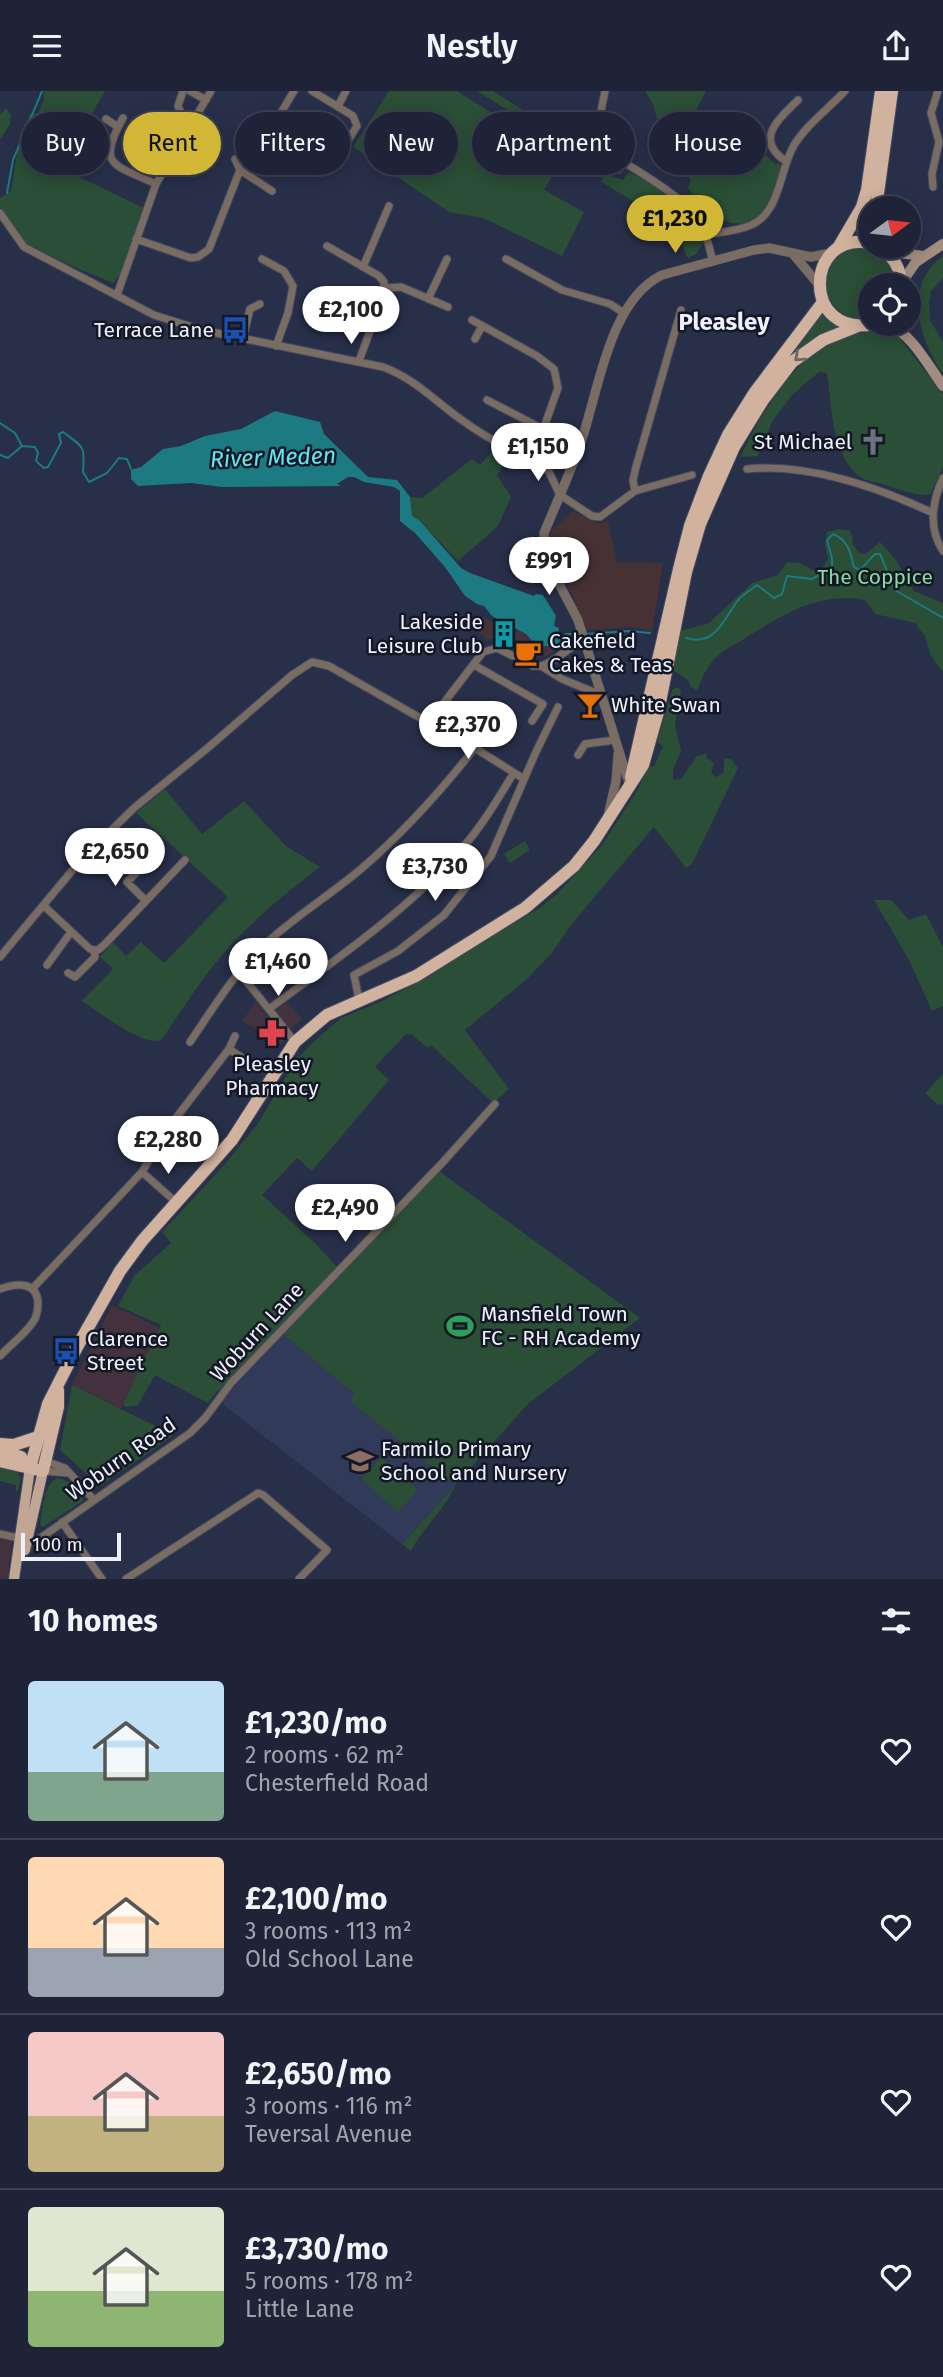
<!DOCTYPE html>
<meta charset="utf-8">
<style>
body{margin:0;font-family:"Fira Sans",sans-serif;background:#262b3f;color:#f1f3f6;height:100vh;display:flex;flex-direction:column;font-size:26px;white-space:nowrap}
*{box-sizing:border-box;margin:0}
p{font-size:23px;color:#a1a4ad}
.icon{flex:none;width:38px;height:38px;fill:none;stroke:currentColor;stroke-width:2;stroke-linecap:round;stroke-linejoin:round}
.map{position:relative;height:1488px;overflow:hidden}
.drawer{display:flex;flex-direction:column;background:#1e2337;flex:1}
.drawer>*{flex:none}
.top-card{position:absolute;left:21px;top:21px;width:901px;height:63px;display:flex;gap:14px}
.needle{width:46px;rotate:75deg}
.buttons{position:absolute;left:858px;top:105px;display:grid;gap:14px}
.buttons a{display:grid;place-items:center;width:63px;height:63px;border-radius:50%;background:#1e2337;box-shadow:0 4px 18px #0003,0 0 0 2px #3c4052;font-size:35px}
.scale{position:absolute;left:21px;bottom:18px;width:100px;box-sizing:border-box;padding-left:7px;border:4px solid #edf1ff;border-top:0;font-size:19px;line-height:24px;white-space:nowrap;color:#edf1ff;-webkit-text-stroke:5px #141824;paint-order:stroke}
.price{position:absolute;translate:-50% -60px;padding:0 16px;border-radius:24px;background:#fff;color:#222;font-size:23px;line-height:46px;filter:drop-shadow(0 2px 4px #0008)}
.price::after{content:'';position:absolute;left:50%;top:42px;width:21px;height:16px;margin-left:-10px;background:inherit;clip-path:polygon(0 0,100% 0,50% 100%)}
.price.active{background:#d2b635;color:#111}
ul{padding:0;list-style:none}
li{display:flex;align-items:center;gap:21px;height:175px;padding:0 28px}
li+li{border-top:2px solid #3c4052}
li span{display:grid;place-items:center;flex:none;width:196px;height:140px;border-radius:7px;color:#555}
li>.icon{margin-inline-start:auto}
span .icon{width:84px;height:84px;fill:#fffc;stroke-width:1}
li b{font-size:30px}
h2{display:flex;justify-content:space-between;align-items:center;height:84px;padding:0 28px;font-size:30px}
.pill{padding:0 24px;border-radius:32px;background:#1e2337;box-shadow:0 4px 18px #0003,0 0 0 2px #3c4052;font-size:24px;line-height:63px}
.pill.active{background:#d2b635;color:#111}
header{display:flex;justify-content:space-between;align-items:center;height:91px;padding:0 28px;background:#1e2337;font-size:32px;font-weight:600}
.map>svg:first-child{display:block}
.commercial{fill:#43323d}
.industrial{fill:#463235}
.built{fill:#313a59}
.green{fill:#2a4e36}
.water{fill:#1c7a82}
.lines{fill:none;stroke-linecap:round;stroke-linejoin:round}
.stream{stroke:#1c7a82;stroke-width:2}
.minor-casing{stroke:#444a62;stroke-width:9}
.tertiary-casing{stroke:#444a62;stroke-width:10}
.secondary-casing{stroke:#444a62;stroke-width:11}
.primary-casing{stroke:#444a62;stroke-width:12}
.trunk-casing{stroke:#444a62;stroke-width:14}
.minor{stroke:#796c63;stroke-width:7}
.tertiary{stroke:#796c63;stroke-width:9}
.secondary{stroke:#a28d7f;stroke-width:10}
.primary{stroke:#c1a694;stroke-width:10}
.trunk{stroke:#d0b29e;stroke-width:12}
.oneway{stroke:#726561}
.labels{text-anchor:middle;stroke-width:5;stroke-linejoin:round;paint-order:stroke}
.poi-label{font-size:21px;fill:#edf1ff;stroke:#141824;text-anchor:start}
.park-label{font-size:21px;fill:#89dba3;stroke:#141824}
.street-label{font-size:21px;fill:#edf1ff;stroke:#141824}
.water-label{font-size:23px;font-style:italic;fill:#65e5f0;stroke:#141824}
.quarter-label{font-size:24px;font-weight:bold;fill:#edf1ff;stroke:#141824}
</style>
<header><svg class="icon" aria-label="menu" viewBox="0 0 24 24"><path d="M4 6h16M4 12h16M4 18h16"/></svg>Nestly<svg class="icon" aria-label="share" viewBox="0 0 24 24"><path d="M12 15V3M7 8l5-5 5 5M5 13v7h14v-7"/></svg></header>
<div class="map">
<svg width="943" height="1488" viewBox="0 0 943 1488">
<rect width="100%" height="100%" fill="#282f49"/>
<!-- commercial -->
<path class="commercial" d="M502,535L515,543L518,539L555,559L548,565L534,566L532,569L494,548Z
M256,911L271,930L277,919L287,911L302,928L291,938L281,953L242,930Z
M112,1214L160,1237L121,1318L72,1294Z
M0,1448L12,1450L7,1488H0Z"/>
<!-- industrial -->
<path class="industrial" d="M573,420L592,430L599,432L608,430L617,471L663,472L652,540L631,536L587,539L572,503L554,473L548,448L552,439Z
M482,525L501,537L494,548H486L474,537Z"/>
<!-- built -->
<path class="built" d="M283,1243L356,1303L351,1310L455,1394L402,1453L225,1315L222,1309Z"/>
<!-- green -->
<path class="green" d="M43,0H105L91,24L81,31L72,28C61,39 70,57 77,69L71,82L144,117L122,181L113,192L72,175L24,151L0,116V107L11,100L20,43L30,23L38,22L44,9Z
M389,0H457L563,67L544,99L584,121L562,165L483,127L449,121L353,56Z
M477,0H493L580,55L609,67L625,77L622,83H614L565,53L553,48Z
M645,0H706L691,29L700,41L708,45C713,57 721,66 730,74L741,61L740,54L746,52L758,56L776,74L779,71L782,77C777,88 773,102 767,113C743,152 706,125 688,97L691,90L670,55L667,44L656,25L654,15Z
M6,17L11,24L10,33L0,49V24Z
M629,81C661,98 692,117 703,153L696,163L688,167L682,154L684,140L601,91L604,83L623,89Z
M866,157C887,164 892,174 896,194H870V227C822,235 808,168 850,158C855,157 861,157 866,157Z
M943,165V187L931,200L929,212L930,229L943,251V283C919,248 902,195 943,165Z
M823,222L832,232L842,237C819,243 805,253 788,268L787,267Z
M881,239L898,245L943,303V376L930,404C911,404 900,399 883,393C876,391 868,391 862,387C831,367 832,315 827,282L819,281L793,303L773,329L758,365L740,366C759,327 789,274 829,252C844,243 864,242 881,239Z
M496,356L511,363L497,384L511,406L498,435L458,470L420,430L412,425L410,406L422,407L472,368L480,374Z
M839,438L850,440L853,447L852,452L859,462L865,463L880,451L896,469L914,500L943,512V582L930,563L925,545L915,532L875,523L865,509C815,500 778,527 739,551C731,556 722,560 716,566C706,577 702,587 697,600L690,595L688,589L673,579L680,540L709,532L752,492L778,484L787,471L800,472L816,481L822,477L828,468L825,453L827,441Z
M678,596L681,599L675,634L681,660L673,679V689L681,688L697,665L707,662L706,666L714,672L711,683L717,686L724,681V667L731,668L738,677L692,773L686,777L654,736L574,830L551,863L527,888L465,939L509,998L493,1012L432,955L427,956L412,944L406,943L375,976L389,989L312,1080L297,1067L262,1104L315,1152L337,1176L334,1181L225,1297L217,1300L208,1312L155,1284L138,1314L126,1316L123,1313L161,1234L118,1215L134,1185L171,1152L162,1141L225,1073L259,1031L295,970L312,952L341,927L382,910L428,886L463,862L541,816L558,802L602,754L637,700L648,676L654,675L663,655L657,651L672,599Z
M165,698L202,743L244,710L286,755L320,776C280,806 241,839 210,879C192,902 177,927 161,949C143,956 99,921 82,910L113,878L100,866L113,851L126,865L141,851L164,872L228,806L136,722Z
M525,750L530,759L510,772L504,763Z
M874,809H891L909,829L926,823L943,856V915L932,920L909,869Z
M943,983V1013L938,1014L925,1002Z
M439,1080L640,1227L528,1313L455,1394C445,1419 423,1436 411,1460L402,1453L455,1394L350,1310L355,1303L283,1243Z
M72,1294L170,1342L173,1345L100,1395L60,1359Z
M381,1366L418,1399L398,1421L361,1388Z
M0,1375L17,1380L21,1388L18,1399L16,1401V1394L0,1390Z
M57,1387C69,1389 82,1398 83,1410L43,1436L40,1433C43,1418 43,1394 57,1387Z"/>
<!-- water -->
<path class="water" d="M275,320L320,331L324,343L368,386L397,389L410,406L412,425L420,430L461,477L470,482L534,505L536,503L543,504L556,525L554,535L559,537L557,547L560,550L555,559L548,555H537L526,543L492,525L484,515L477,513L465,505L445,476L415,442L400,430V400L394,396L364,391L354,386H348L337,393L341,395L222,396L191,392L138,395L131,388V379L141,376L163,358L181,355L205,345L241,338Z"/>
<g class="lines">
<!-- stream -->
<path class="stream" d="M7,102L13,69L42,0
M0,332L15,342L22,355
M0,364L8,367L22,355L35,356L38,362L36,370L44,377L48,376L61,352L59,343L63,341C84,357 85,354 83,381L89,391L107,382L119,367L127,368L131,378
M585,543L630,540L650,542
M686,547C716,556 724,527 739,508C744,503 752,498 757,494L774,507L782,503L787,485L812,488L832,477V467L827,449L833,443C848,449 851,462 854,476L860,479L875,463H880L895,499L943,527
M560,549L566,543H579"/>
<defs>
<path id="minor" d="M183,0L178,15L188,38
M190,0L206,9
M312,0L353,25L357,35L330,78
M605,0L596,45L592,52C616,67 692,109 702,133C707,144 709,158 713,170
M338,15L346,0
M123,27C96,76 114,73 156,93
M106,28L118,36
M273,35L294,0
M312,44L307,52L335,70
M235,68L240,79L272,100
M787,71C753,49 778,29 798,9
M933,96L932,83L939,51L931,22L938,0
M0,122L24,156L154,224L202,239L383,276C413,287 433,308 459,327C490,350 534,375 574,372
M705,144C720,141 740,140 753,133C780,120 780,79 793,56C805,35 828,18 845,0
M136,148L191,167L198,166L209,158L240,79
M327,155L379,185L384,191V202L359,270
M262,168L284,180L293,195L288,222L276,255
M506,168L562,199L610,213L624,222
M363,176L389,115
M385,197L401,196L448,216
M117,204L156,93L211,0
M428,208L447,168
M472,229L537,265L554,278L558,297L533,367L549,381L560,404L592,425L600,426L635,400L692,384
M243,248L250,218L260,213
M475,248L482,235
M487,309L543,338
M747,378C809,372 877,396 933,422
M943,387C932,410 928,438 943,460
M635,400L633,389L636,376L681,219
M474,574L543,613L532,630
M541,575C557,570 568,556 584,550
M433,626L483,561L497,557L533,575H541L562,588L596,602L600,601
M433,626L443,637L524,688
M578,664L585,653L615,649
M136,782L127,791L146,810
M44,815L90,858L94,859
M0,866L81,769L134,717L210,655L292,584L312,571L329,575L422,628L433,626
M47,874L71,841
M239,881L295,951
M68,882L75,886L95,866L94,859H98L104,854L185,769
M359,909L354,884L398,860L444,824L491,765L535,663L558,616
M269,918C339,866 412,817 469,749C486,729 499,706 513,683
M190,951C212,919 233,884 261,857C291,828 329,805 361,778C403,742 440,701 474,658
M229,958L241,966
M142,1081L177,1112
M33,1197L142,1081L169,1036L229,958L235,945
M0,1198C16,1192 37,1190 38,1212C38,1218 37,1223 35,1228C27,1242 11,1253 0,1265
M45,1370L65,1377L94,1409
M43,1380L69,1382
M62,1431L102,1488
M0,1443L23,1448
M39,1448L190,1342L205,1327L231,1292L444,1070L495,1013
M126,1488L258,1402L263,1404L327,1459L299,1488"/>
<path id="tertiary" d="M794,164L819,194
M629,692L578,529L545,466L544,442C557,411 571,380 582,348C599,297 610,209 662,184L754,159L769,157L811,166L831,162
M608,725L616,690L618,663"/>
<path id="secondary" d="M886,160L922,165
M902,191L916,171L943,153
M887,233C911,241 929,276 943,295"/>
<path id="primary" d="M25,1459L43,1380
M14,1488L30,1377"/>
<path id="trunk" d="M876,117L892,0
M870,152C804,139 801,248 874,233
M880,156C894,166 900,177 902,194
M838,157L862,116L867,99L881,0
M631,686L679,478L690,435L709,385L728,344L755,301L823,211
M0,1353L14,1354L38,1346
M0,1360L21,1366
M0,1370L43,1380L58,1316V1299
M30,1377L48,1313L77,1256L120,1180L142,1150L232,1049L295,951L327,924L416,885L525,817L574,775L594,750L643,674L658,621L686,481L700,433L734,356L763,309L792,271L823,249L858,235"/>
</defs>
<!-- minor casing -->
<use href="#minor" class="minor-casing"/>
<!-- tertiary casing -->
<use href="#tertiary" class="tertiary-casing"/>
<!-- secondary casing -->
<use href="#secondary" class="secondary-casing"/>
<!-- primary casing -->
<use href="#primary" class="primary-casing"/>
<!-- trunk casing -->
<use href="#trunk" class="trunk-casing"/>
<!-- minor -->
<use href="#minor" class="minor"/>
<!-- tertiary -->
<use href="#tertiary" class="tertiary"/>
<!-- secondary -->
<use href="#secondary" class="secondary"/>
<!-- primary -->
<use href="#primary" class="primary"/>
<!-- trunk -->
<use href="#trunk" class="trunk"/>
</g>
<!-- one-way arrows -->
<defs><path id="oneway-chevron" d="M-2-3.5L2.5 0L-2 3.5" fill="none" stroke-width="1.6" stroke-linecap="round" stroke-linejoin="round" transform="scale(1.75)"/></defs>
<use class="oneway" href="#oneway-chevron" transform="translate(799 266) rotate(138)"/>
<!-- icons -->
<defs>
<symbol id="bus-bare" viewBox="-9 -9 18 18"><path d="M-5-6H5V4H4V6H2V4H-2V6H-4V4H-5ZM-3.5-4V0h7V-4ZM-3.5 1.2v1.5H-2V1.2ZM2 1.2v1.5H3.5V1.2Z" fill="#1a4fb4" stroke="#141824" stroke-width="2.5" paint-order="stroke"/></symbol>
<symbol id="church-bare" viewBox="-9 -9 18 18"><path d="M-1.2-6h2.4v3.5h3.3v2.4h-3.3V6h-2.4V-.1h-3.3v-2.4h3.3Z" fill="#6b7280" stroke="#141824" stroke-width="2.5" paint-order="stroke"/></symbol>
<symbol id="building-bare" viewBox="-9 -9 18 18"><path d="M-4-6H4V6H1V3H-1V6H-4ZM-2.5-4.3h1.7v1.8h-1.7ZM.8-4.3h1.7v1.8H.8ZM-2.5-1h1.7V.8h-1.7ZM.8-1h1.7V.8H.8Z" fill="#0f9aa8" stroke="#141824" stroke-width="2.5" paint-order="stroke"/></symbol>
<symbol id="cafe-bare" viewBox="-9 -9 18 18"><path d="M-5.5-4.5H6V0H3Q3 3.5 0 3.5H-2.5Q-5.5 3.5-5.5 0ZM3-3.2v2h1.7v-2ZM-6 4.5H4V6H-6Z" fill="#e8710a" stroke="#141824" stroke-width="2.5" paint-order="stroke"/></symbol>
<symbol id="bar-bare" viewBox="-9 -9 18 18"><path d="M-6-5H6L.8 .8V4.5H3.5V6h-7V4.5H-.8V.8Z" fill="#e8710a" stroke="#141824" stroke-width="2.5" paint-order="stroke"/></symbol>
<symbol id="pharmacy-bare" viewBox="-9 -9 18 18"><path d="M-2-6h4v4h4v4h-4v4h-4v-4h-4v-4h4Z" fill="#e0444e" stroke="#141824" stroke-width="2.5" paint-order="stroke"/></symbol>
<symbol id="stadium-bare" viewBox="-9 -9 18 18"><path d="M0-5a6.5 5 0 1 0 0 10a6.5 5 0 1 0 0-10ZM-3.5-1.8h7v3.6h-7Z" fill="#2e9e5b" stroke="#141824" stroke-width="2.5" paint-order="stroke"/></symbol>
<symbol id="school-bare" viewBox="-9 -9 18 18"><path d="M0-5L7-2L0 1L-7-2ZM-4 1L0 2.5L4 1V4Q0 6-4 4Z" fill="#8d6e63" stroke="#141824" stroke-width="2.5" paint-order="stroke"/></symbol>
</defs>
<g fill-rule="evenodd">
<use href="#bus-bare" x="216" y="220" width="38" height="38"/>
<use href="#church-bare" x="854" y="332" width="38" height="38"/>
<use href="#building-bare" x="485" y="524" width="38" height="38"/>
<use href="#cafe-bare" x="509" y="543" width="38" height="38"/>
<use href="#bar-bare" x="571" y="595" width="38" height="38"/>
<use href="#pharmacy-bare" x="253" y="923" width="38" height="38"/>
<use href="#stadium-bare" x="441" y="1216" width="38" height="38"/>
<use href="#bus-bare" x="47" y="1241" width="38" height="38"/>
<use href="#school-bare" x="341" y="1351" width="38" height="38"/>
</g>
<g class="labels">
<!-- poi labels -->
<g class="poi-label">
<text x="214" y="246" text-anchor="end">Terrace Lane</text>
<text x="852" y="358" text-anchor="end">St Michael</text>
<text x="483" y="538" text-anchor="end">Lakeside<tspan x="483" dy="24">Leisure Club</tspan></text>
<text x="549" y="557">Cakefield<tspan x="549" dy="24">Cakes &amp; Teas</tspan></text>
<text x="611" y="621">White Swan</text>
<text x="272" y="980" text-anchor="middle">Pleasley<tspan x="272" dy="24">Pharmacy</tspan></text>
<text x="481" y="1230">Mansfield Town<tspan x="481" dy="24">FC - RH Academy</tspan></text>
<text x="87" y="1255">Clarence<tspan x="87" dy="24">Street</tspan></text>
<text x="381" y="1365">Farmilo Primary<tspan x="381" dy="24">School and Nursery</tspan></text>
</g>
<!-- park labels -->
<g class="park-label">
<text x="875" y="493">The Coppice</text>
</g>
<!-- street labels -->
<g class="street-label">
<text transform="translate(257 1241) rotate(-47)" y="7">Woburn Lane</text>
<text transform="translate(121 1368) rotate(-35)" y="7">Woburn Road</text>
</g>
<!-- water labels -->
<g class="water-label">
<text transform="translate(273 366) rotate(-2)" y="8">River Meden</text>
</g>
<!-- quarter labels -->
<g class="quarter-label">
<text x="724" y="239">Pleasley</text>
</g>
</g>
</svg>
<div class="buttons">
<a><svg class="needle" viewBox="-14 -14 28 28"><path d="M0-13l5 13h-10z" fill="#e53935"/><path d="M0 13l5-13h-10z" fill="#a1a4ad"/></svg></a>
<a><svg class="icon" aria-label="locate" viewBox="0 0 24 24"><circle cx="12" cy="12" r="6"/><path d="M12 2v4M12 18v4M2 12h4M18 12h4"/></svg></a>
</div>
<div class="scale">100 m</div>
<b class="price active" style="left:675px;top:164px">£1,230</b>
<b class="price" style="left:351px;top:255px">£2,100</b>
<b class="price" style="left:538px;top:392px">£1,150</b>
<b class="price" style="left:549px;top:506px">£991</b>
<b class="price" style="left:468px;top:670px">£2,370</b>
<b class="price" style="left:115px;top:797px">£2,650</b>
<b class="price" style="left:435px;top:812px">£3,730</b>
<b class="price" style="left:278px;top:907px">£1,460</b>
<b class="price" style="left:168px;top:1085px">£2,280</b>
<b class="price" style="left:345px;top:1153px">£2,490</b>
<div class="top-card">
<a class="pill">Buy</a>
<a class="pill active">Rent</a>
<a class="pill">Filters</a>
<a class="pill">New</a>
<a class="pill">Apartment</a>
<a class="pill">House</a>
</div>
</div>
<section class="drawer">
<h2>10 homes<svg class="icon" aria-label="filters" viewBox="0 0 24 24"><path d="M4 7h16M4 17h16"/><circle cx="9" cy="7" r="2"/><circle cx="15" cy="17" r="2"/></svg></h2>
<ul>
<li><span style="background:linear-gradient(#bfe0f5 65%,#7fa58c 0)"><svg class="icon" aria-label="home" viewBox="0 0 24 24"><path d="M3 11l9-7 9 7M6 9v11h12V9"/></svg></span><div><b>£1,230/mo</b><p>2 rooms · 62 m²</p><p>Chesterfield Road</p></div><svg class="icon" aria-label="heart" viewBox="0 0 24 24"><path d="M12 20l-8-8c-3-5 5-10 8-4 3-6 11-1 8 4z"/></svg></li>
<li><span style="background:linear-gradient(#ffd9b3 65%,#9aa5b1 0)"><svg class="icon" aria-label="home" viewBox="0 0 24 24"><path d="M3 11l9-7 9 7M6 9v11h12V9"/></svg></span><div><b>£2,100/mo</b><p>3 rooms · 113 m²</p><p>Old School Lane</p></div><svg class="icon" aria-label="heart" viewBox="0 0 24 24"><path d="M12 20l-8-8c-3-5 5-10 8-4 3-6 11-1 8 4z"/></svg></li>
<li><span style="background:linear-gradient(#f6c9c9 60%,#c2b280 0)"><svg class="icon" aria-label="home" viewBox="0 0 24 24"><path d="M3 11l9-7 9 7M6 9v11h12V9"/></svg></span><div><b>£2,650/mo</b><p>3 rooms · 116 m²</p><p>Teversal Avenue</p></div><svg class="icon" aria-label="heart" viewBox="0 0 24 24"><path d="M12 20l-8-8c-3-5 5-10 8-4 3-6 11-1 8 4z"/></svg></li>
<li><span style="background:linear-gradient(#dfe7d0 60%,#8fb573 0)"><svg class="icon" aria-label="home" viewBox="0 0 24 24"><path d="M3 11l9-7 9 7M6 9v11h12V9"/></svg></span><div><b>£3,730/mo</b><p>5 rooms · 178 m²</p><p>Little Lane</p></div><svg class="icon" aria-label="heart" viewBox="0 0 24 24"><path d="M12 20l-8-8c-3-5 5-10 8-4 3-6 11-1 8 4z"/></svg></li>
</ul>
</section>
